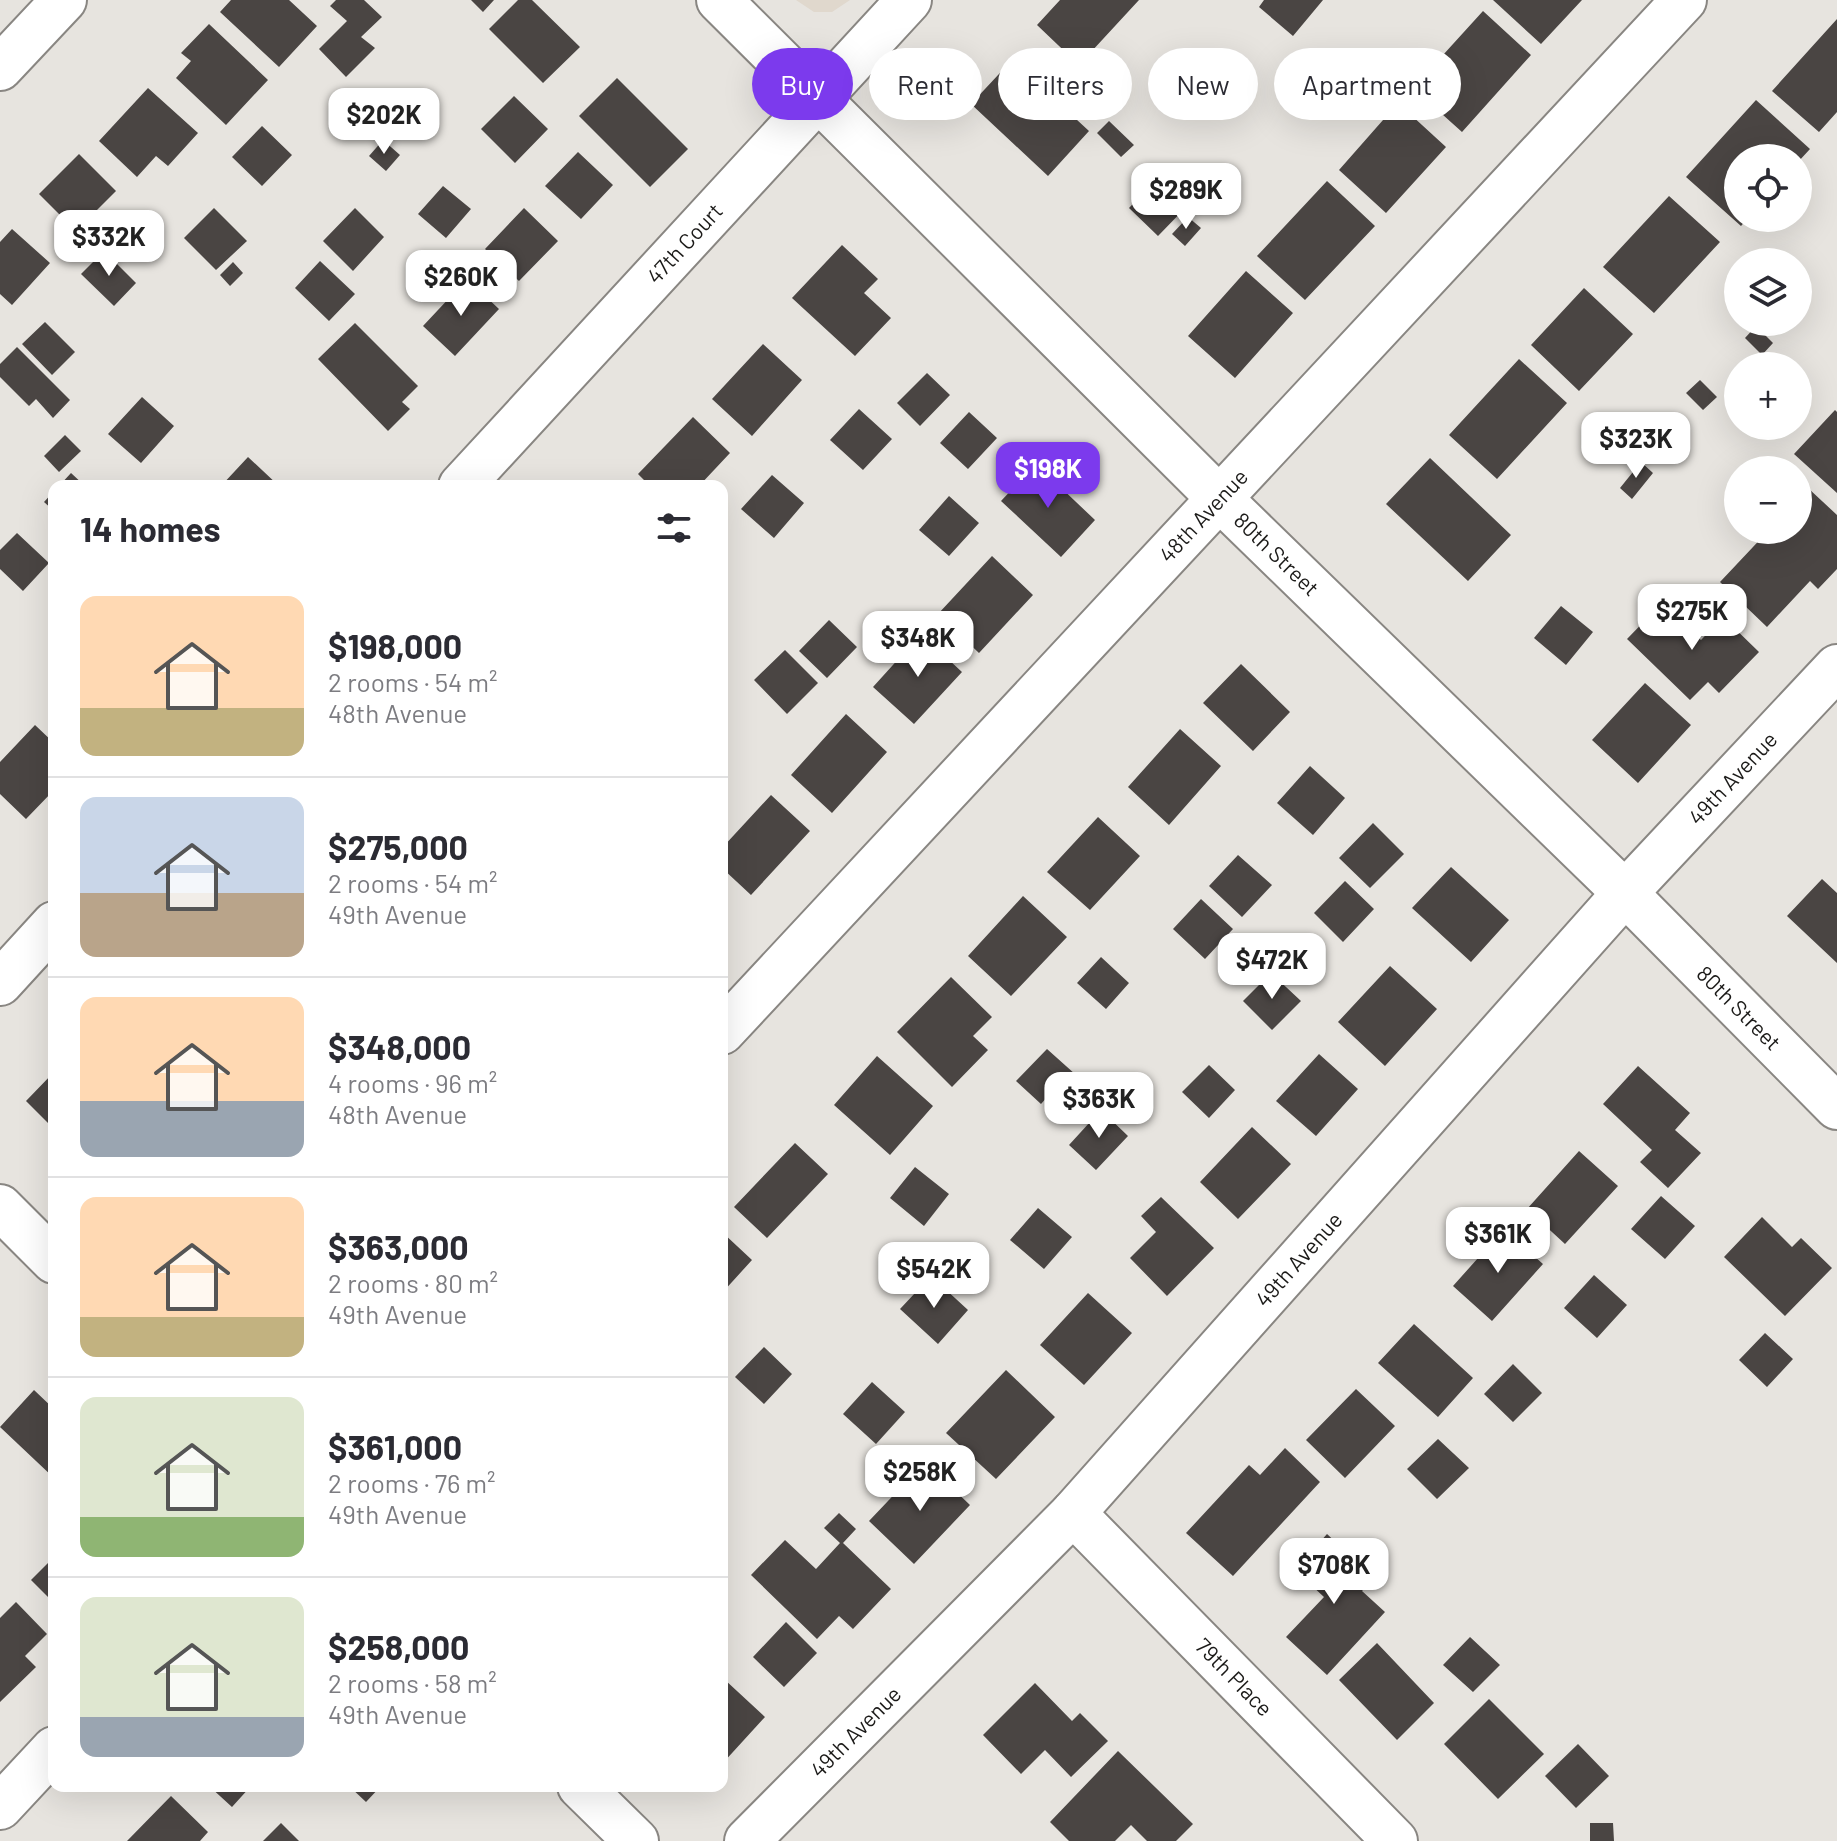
<!DOCTYPE html>
<meta charset="utf-8">
<style>
body{margin:0;font-family:Barlow,sans-serif;background:#f2f2f3;color:#2b2b33;height:100vh;display:flex;flex-direction:column;font-size:30px;white-space:nowrap}
*{box-sizing:border-box;margin:0}
p{font-size:26px;color:#7c7c81}
.icon{flex:none;width:44px;height:44px;fill:none;stroke:currentColor;stroke-width:2;stroke-linecap:round;stroke-linejoin:round}
.map{position:relative;flex:1;overflow:hidden}
.details{position:absolute;left:48px;top:480px;width:680px;height:1312px;display:flex;flex-direction:column;background:#fff;border-radius:16px;box-shadow:0 8px 32px #0002}
.details>*{flex:none}
.top-card{position:absolute;left:752px;top:48px;width:760px;height:72px;display:flex;gap:16px}
.tools{position:absolute;left:1724px;top:144px;display:grid;gap:16px}
.tools a{display:grid;place-items:center;width:88px;height:88px;border-radius:50%;background:#fff;box-shadow:0 8px 32px #0002;font-size:40px}
.price{position:absolute;translate:-50% -68px;padding:0 18px;border-radius:16px;background:#fff;color:#222;font-size:26px;line-height:52px;filter:drop-shadow(0 2px 4px #0008)}
.price::after{content:'';position:absolute;left:50%;top:48px;width:24px;height:18px;margin-left:-12px;background:inherit;clip-path:polygon(0 0,100% 0,50% 100%)}
.price.current{background:#7c3aed;color:#fff}
ul{padding:0;list-style:none}
li{display:flex;align-items:center;gap:24px;height:200px;padding:0 32px}
li+li{border-top:2px solid #e1e1e2}
li span{display:grid;place-items:center;flex:none;width:224px;height:160px;border-radius:16px;color:#555}
li>.icon{margin-inline-start:auto}
span .icon{width:96px;height:96px;fill:#fffc;stroke-width:1}
li b{font-size:34px}
h2{display:flex;justify-content:space-between;align-items:center;height:96px;padding:0 32px;font-size:34px}
.tag{padding:0 28px;border-radius:36px;background:#fff;box-shadow:0 8px 32px #0002;font-size:28px;line-height:72px}
.tag.current{background:#7c3aed;color:#fff}
.map>svg:first-child{display:block}
.built{fill:#e0d8cd}
.building{fill:#4a4543}
.lines{fill:none;stroke-linecap:round;stroke-linejoin:round}
.street-casing{stroke:#898682;stroke-width:48}
.secondary-casing{stroke:#898682;stroke-width:48}
.street{stroke:#fff;stroke-width:44}
.secondary{stroke:#fff;stroke-width:44}
.labels{text-anchor:middle;stroke-width:8;stroke-linejoin:round;paint-order:stroke}
.street-label{font-size:22px;fill:#1b1a18;stroke:#e7e4df}
</style>
<div class="map">
<svg width="1837" height="1841" viewBox="0 0 1837 1841">
<rect width="100%" height="100%" fill="#e7e4df"/>
<!-- built -->
<path class="built" d="M796,0H850L832,12H814Z"/>
<!-- building -->
<path class="building" d="M231,0H289L317,26L279,67L220,12Z
M336,0H364L382,17L361,37L375,48L346,77L319,49L347,21L330,6Z
M471,0H494L483,12Z
M518,0H532L580,47L543,83L489,29Z
M1060,0H1139L1079,65L1037,25Z
M1264,0H1323L1293,36L1259,7Z
M1493,0H1582L1541,44Z
M1483,11L1531,55L1462,132L1413,88Z
M1837,19V112L1819,132L1772,91Z
M209,24L268,80L226,125L176,78L191,61L181,53Z
M1355,51L1388,81L1358,114L1325,84Z
M1012,60L1089,131L1048,176L971,104Z
M617,78L688,149L650,187L579,116Z
M148,88L198,133L168,166L156,156L137,177L99,141Z
M514,96L548,129L515,163L481,129Z
M1756,100L1810,149L1798,162V158H1738V218H1748L1741,226L1686,177Z
M1398,103L1446,147L1386,213L1339,170Z
M1109,121L1134,145L1121,157L1097,133Z
M262,126L292,155L262,186L232,157Z
M383,140L400,155L386,171L369,156Z
M578,152L613,185L581,219L545,186Z
M79,154L116,191L76,231L39,194Z
M1160,175L1190,203L1158,236L1129,208Z
M1327,181L1375,226L1305,300L1257,256Z
M443,186L471,209L446,238L418,214Z
M1669,196L1720,242L1654,313L1603,267Z
M214,208L247,241L216,270L184,238Z
M355,208L384,237L353,271L323,241Z
M524,208L558,241L519,281L485,249Z
M1188,217L1201,228L1185,246L1172,234Z
M12,229L50,263L12,305L0,294V242Z
M842,245L878,279L864,293L891,318L855,356L792,298Z
M104,251L136,283L114,306L81,274Z
M320,261L355,294L329,321L295,288Z
M233,262L243,273L230,286L220,275Z
M1246,271L1293,313L1235,378L1188,336Z
M467,279L499,309L455,356L423,326Z
M1584,288L1633,334L1579,391L1531,345Z
M45,322L75,352L52,375L22,344Z
M355,323L418,386L402,402L410,409L388,431L318,359Z
M1756,326L1773,343L1762,355L1745,338Z
M763,344L802,380L752,436L712,399Z
M17,347L70,400L53,418L36,399L29,406L0,377V364Z
M1519,359L1567,403L1497,479L1449,435Z
M927,373L950,395L920,426L897,403Z
M1700,380L1717,397L1703,410L1686,393Z
M142,397L174,426L141,463L108,434Z
M859,409L892,439L863,470L830,440Z
M1835,410L1837,412V493L1794,454Z
M969,412L997,438L968,469L940,443Z
M693,417L730,453L699,486H650L638,474Z
M65,435L81,451L59,472L44,456Z
M248,457L279,486H221Z
M1430,458L1511,535L1468,581L1386,504Z
M1641,462L1653,473L1632,499L1620,488Z
M1036,464L1095,520L1061,557L1001,501Z
M71,473L85,486H59Z
M772,475L804,503L774,538L741,509Z
M1808,488L1837,515V569L1818,589L1810,581L1767,627L1720,582L1769,530H1798V499Z
M54,491V511L44,502Z
M949,496L979,523L949,556L919,530Z
M17,533L49,563L23,591L0,569V550Z
M992,556L1033,595L979,653L938,614Z
M1662,603L1701,640L1723,617L1759,652L1719,693L1708,682L1690,700L1627,639Z
M1561,606L1593,632L1566,665L1534,638Z
M829,620L857,647L827,678L799,651Z
M921,634L962,672L914,724L873,687Z
M785,650L818,683L787,714L754,680Z
M1241,664L1290,712L1253,751L1203,703Z
M1645,683L1691,725L1638,783L1592,740Z
M846,714L887,752L832,813L791,775Z
M35,725L54,743V790L26,819L0,794V762Z
M1180,729L1221,766L1169,825L1128,787Z
M1310,766L1345,798L1313,835L1277,803Z
M771,795L810,831L751,895L722,868V848Z
M1098,817L1140,856L1090,910L1047,872Z
M1373,823L1404,854L1370,888L1339,858Z
M1238,855L1272,885L1242,917L1209,886Z
M1451,867L1509,920L1471,962L1412,908Z
M1822,879L1837,893V963L1787,916Z
M1345,881L1374,909L1343,942L1314,913Z
M1023,896L1067,937L1011,996L968,956Z
M1201,899L1233,929L1205,959L1173,929Z
M1101,957L1129,983L1106,1009L1077,983Z
M1390,966L1437,1009L1385,1066L1338,1022Z
M1271,973L1301,1001L1272,1030L1243,1001Z
M951,977L992,1017L973,1036L988,1050L952,1087L897,1032Z
M1047,1049L1085,1083L1069,1101L1055,1088L1041,1104L1016,1081Z
M1319,1054L1358,1089L1316,1136L1276,1101Z
M877,1056L933,1106L890,1155L834,1105Z
M1209,1065L1235,1090L1209,1118L1182,1092Z
M1638,1066L1690,1113L1675,1130L1701,1153L1668,1188L1640,1162L1652,1150L1603,1104Z
M54,1072V1129L26,1101Z
M1101,1110L1128,1136L1096,1170L1069,1145Z
M1252,1127L1291,1164L1238,1219L1200,1182Z
M795,1143L828,1174L767,1238L734,1207Z
M1579,1151L1618,1186L1565,1244L1527,1209Z
M915,1167L949,1194L924,1226L890,1198Z
M1661,1196L1695,1226L1665,1259L1631,1229Z
M1161,1197L1214,1248L1167,1296L1130,1258L1156,1232L1141,1216Z
M1038,1208L1072,1237L1044,1269L1010,1240Z
M1762,1217L1792,1247L1801,1238L1832,1268L1785,1316L1724,1257Z
M1504,1229L1543,1264L1492,1321L1453,1286Z
M722,1232L752,1260L722,1293Z
M1594,1275L1627,1305L1597,1338L1564,1308Z
M931,1276L968,1310L938,1344L900,1309Z
M1088,1293L1132,1333L1084,1385L1040,1345Z
M1414,1324L1473,1378L1438,1417L1378,1363Z
M1765,1333L1793,1359L1767,1387L1739,1360Z
M764,1347L792,1374L764,1404L735,1377Z
M1513,1364L1542,1393L1513,1422L1484,1394Z
M1006,1370L1055,1417L996,1479L946,1433Z
M872,1382L905,1412L876,1444L843,1414Z
M1356,1389L1395,1426L1345,1478L1306,1440Z
M34,1390L54,1409V1478L0,1427Z
M1438,1439L1469,1468L1437,1499L1407,1469Z
M1285,1448L1320,1482L1233,1576L1186,1533L1249,1465L1260,1475Z
M925,1462L970,1505L914,1564L869,1521Z
M839,1513L856,1529L843,1543L891,1589L853,1629L839,1616L817,1639L751,1575L785,1540L816,1569L840,1543L824,1528Z
M1327,1534L1374,1578L1362,1591L1385,1612L1327,1675L1286,1637L1324,1597L1295,1570Z
M54,1557V1603L31,1580Z
M16,1602L47,1634L25,1656L36,1667L0,1702V1618Z
M786,1622L817,1653L784,1687L753,1657Z
M1470,1637L1500,1665L1473,1692L1443,1665Z
M1377,1643L1434,1703L1397,1740L1339,1680Z
M724,1679L765,1717L722,1764V1681Z
M1035,1683L1072,1721L1080,1713L1108,1741L1071,1777L1045,1750L1021,1774L983,1735Z
M1489,1699L1544,1754L1498,1799L1444,1744Z
M1578,1744L1609,1776L1576,1808L1545,1776Z
M1118,1751L1193,1824L1176,1841H1147L1131,1825L1115,1841H1069L1050,1822Z
M209,1786H251L232,1807Z
M349,1786H381L366,1802Z
M171,1796L208,1832L200,1841H127Z
M281,1823L299,1841H263Z
M1590,1823H1613L1614,1841H1590Z"/>
<g class="lines">
<defs>
<g id="street">
<path d="M0,68L64,0"/>
<path id="s1" d="M461,486L909,0"/>
<path d="M0,983L54,924"/>
<path id="s2" d="M722,1032L1684,0"/>
<path d="M0,1207L54,1261"/>
<path id="s3" d="M1073,1513L1395,1841"/>
<path d="M580,1786L636,1841"/>
<path d="M0,1807L54,1749"/>
<path id="s4" d="M747,1841L1073,1513L1625,893L1837,667"/>
</g>
<g id="secondary">
<path id="s5" d="M719,0L1220,499L1625,893L1837,1107"/>
</g>
</defs>
<!-- street casing -->
<use href="#street" class="street-casing"/>
<!-- secondary casing -->
<use href="#secondary" class="secondary-casing"/>
<!-- street -->
<use href="#street" class="street"/>
<!-- secondary -->
<use href="#secondary" class="secondary"/>
</g>
<g class="labels">
<!-- street labels -->
<g class="street-label">
<text dy="8" stroke="none"><textPath href="#s1" startOffset="330">47th Court</textPath></text>
<text dy="8" stroke="none"><textPath href="#s2" startOffset="706">48th Avenue</textPath></text>
<text dy="8" stroke="none"><textPath href="#s5" startOffset="786">80th Street</textPath></text>
<text dy="8" stroke="none"><textPath href="#s4" startOffset="1450">49th Avenue</textPath></text>
<text dy="8" stroke="none"><textPath href="#s5" startOffset="1434">80th Street</textPath></text>
<text dy="8" stroke="none"><textPath href="#s4" startOffset="802">49th Avenue</textPath></text>
<text dy="8" stroke="none"><textPath href="#s3" startOffset="230">79th Place</textPath></text>
<text dy="8" stroke="none"><textPath href="#s4" startOffset="154">49th Avenue</textPath></text>
</g>
</g>
</svg>
<div class="tools">
<a><svg class="icon" aria-label="locate" viewBox="0 0 24 24"><circle cx="12" cy="12" r="6"/><path d="M12 2v4M12 18v4M2 12h4M18 12h4"/></svg></a>
<a><svg class="icon" aria-label="layers" viewBox="0 0 24 24"><path d="M12 4l9 5-9 5-9-5zM3 14l9 5 9-5"/></svg></a>
<a>+</a>
<a>−</a>
</div>
<b class="price" style="left:384px;top:156px">$202K</b>
<b class="price" style="left:1186px;top:231px">$289K</b>
<b class="price" style="left:109px;top:278px">$332K</b>
<b class="price" style="left:461px;top:318px">$260K</b>
<b class="price" style="left:1636px;top:480px">$323K</b>
<b class="price current" style="left:1048px;top:510px">$198K</b>
<b class="price" style="left:1692px;top:652px">$275K</b>
<b class="price" style="left:918px;top:679px">$348K</b>
<b class="price" style="left:1272px;top:1001px">$472K</b>
<b class="price" style="left:1099px;top:1140px">$363K</b>
<b class="price" style="left:1498px;top:1275px">$361K</b>
<b class="price" style="left:934px;top:1310px">$542K</b>
<b class="price" style="left:920px;top:1513px">$258K</b>
<b class="price" style="left:1334px;top:1606px">$708K</b>
<div class="top-card">
<a class="tag current">Buy</a>
<a class="tag">Rent</a>
<a class="tag">Filters</a>
<a class="tag">New</a>
<a class="tag">Apartment</a>
</div>
<section class="details">
<h2>14 homes<svg class="icon" aria-label="filters" viewBox="0 0 24 24"><path d="M4 7h16M4 17h16"/><circle cx="9" cy="7" r="2"/><circle cx="15" cy="17" r="2"/></svg></h2>
<ul>
<li><span style="background:linear-gradient(#ffd9b3 70%,#c2b280 0)"><svg class="icon" aria-label="home" viewBox="0 0 24 24"><path d="M3 11l9-7 9 7M6 9v11h12V9"/></svg></span><div><b>$198,000</b><p>2 rooms · 54 m²</p><p>48th Avenue</p></div></li>
<li><span style="background:linear-gradient(#c9d6e8 60%,#b9a48a 0)"><svg class="icon" aria-label="home" viewBox="0 0 24 24"><path d="M3 11l9-7 9 7M6 9v11h12V9"/></svg></span><div><b>$275,000</b><p>2 rooms · 54 m²</p><p>49th Avenue</p></div></li>
<li><span style="background:linear-gradient(#ffd9b3 65%,#9aa5b1 0)"><svg class="icon" aria-label="home" viewBox="0 0 24 24"><path d="M3 11l9-7 9 7M6 9v11h12V9"/></svg></span><div><b>$348,000</b><p>4 rooms · 96 m²</p><p>48th Avenue</p></div></li>
<li><span style="background:linear-gradient(#ffd9b3 75%,#c2b280 0)"><svg class="icon" aria-label="home" viewBox="0 0 24 24"><path d="M3 11l9-7 9 7M6 9v11h12V9"/></svg></span><div><b>$363,000</b><p>2 rooms · 80 m²</p><p>49th Avenue</p></div></li>
<li><span style="background:linear-gradient(#dfe7d0 75%,#8fb573 0)"><svg class="icon" aria-label="home" viewBox="0 0 24 24"><path d="M3 11l9-7 9 7M6 9v11h12V9"/></svg></span><div><b>$361,000</b><p>2 rooms · 76 m²</p><p>49th Avenue</p></div></li>
<li><span style="background:linear-gradient(#dfe7d0 75%,#9aa5b1 0)"><svg class="icon" aria-label="home" viewBox="0 0 24 24"><path d="M3 11l9-7 9 7M6 9v11h12V9"/></svg></span><div><b>$258,000</b><p>2 rooms · 58 m²</p><p>49th Avenue</p></div></li>
</ul>
</section>
</div>
